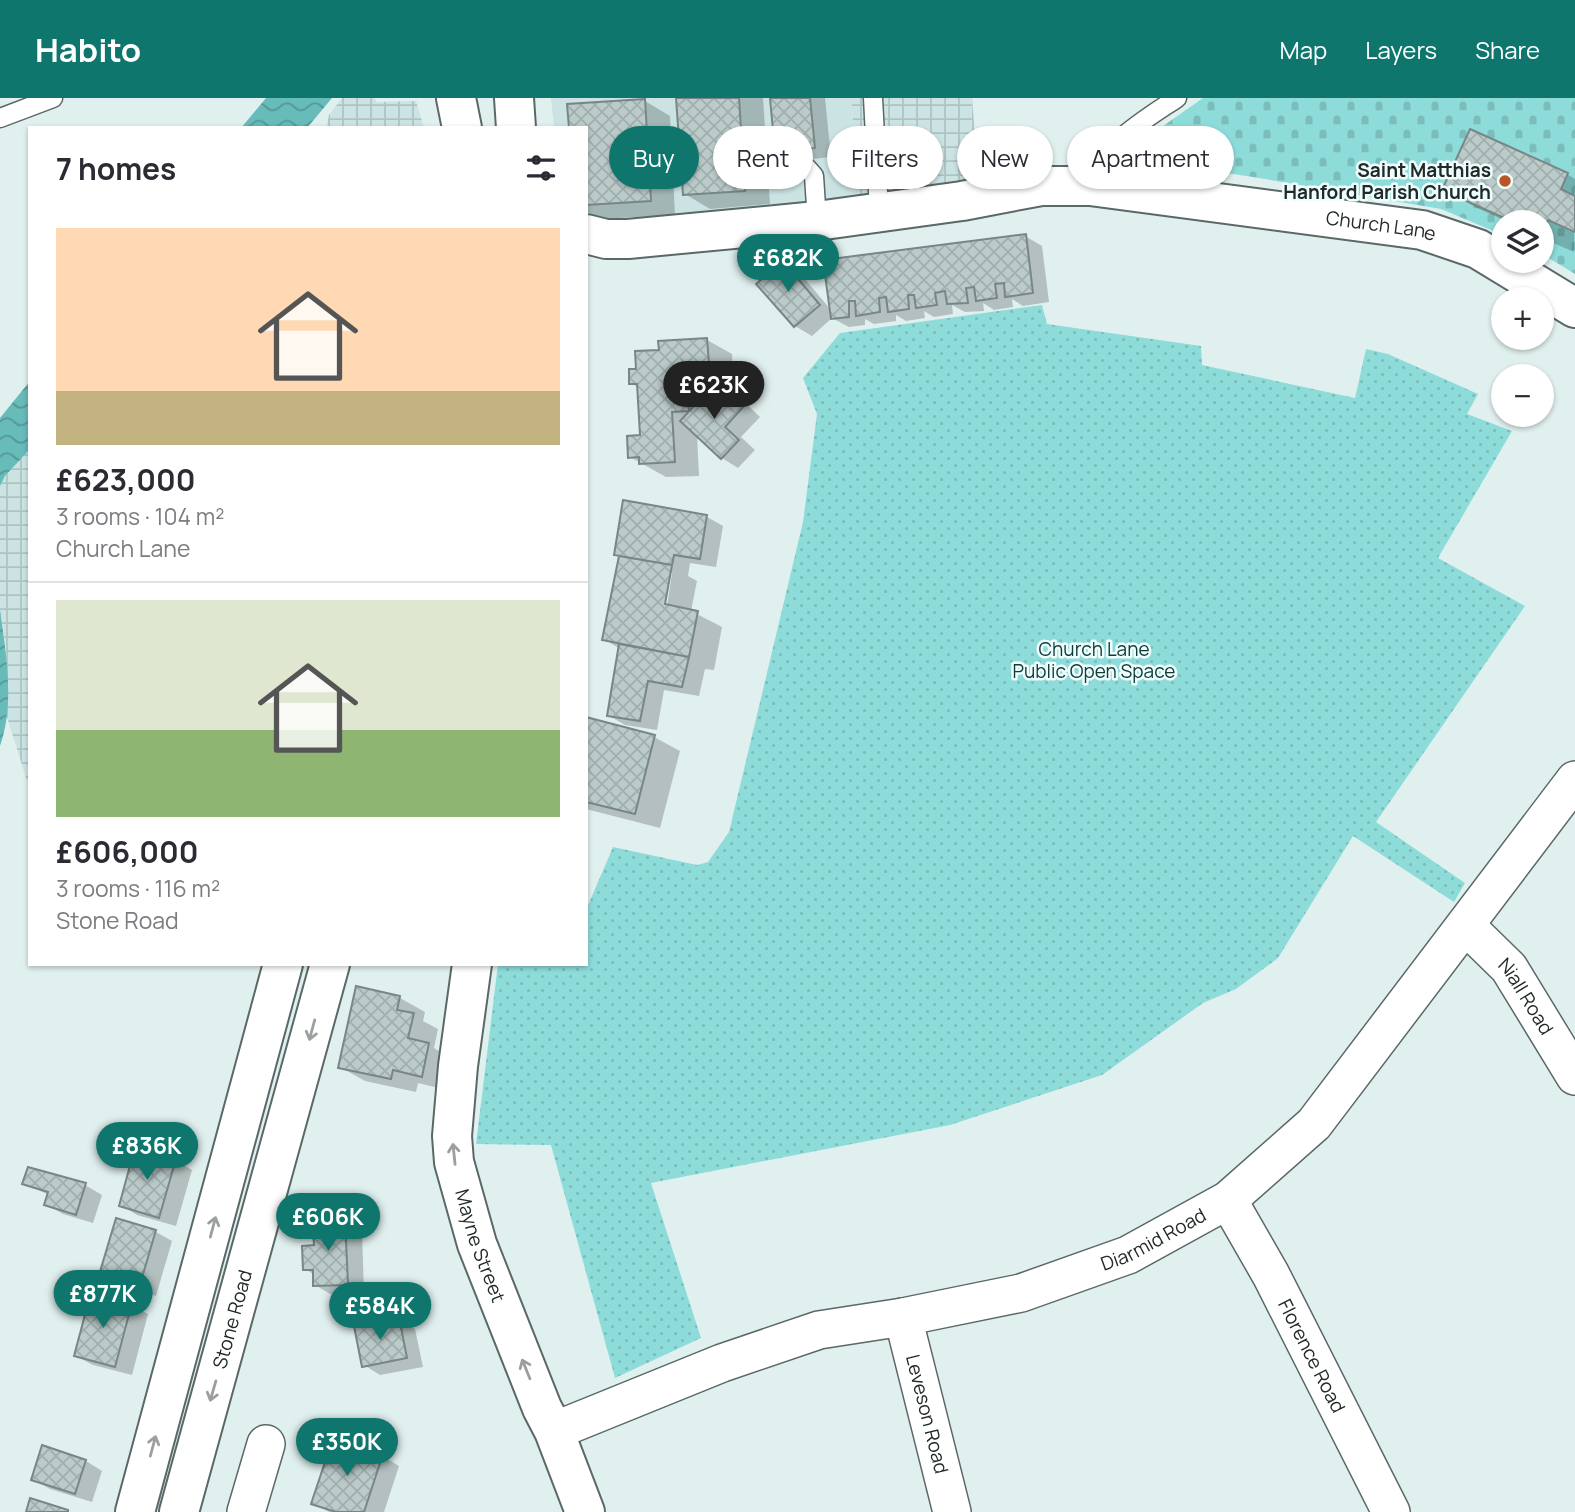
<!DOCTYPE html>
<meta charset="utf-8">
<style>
body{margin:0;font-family:Manrope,sans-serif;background:#f2f2f3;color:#2b2b33;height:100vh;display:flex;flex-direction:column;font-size:26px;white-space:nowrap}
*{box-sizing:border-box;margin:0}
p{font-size:23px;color:#7c7c81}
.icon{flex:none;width:38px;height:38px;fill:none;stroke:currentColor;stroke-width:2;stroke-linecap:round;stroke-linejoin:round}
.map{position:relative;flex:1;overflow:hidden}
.panel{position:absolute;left:28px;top:28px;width:560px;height:840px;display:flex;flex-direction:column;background:#fff;border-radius:0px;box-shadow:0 2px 5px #0004}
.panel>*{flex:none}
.guide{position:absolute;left:609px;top:28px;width:665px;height:63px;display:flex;gap:14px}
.buttons{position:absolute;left:1491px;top:112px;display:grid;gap:14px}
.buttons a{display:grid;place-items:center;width:63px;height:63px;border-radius:50%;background:#fff;box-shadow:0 2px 5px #0004;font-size:35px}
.price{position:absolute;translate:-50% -60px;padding:0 16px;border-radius:24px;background:#0f766e;color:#fff;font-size:23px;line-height:46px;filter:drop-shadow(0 2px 4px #0008)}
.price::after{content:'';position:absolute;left:50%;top:42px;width:21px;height:16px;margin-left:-10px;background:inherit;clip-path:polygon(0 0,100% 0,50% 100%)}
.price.on{background:#222;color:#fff}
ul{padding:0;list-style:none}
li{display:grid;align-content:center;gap:14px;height:371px;padding:0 28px}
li+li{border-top:2px solid #e1e1e2}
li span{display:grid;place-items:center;height:217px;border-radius:0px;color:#555}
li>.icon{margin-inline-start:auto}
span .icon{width:126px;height:126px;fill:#fffc;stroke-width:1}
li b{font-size:30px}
h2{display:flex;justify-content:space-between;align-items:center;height:84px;padding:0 28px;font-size:30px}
.chip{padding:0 24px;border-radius:32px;background:#fff;box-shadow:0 2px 5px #0004;font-size:24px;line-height:63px}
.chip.on{background:#0f766e;color:#fff}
header{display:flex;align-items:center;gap:42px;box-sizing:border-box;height:98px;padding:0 35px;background:#0f766e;color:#fff}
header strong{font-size:33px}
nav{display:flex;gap:38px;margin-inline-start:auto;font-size:24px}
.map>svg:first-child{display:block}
.built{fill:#cbe4e3}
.industrial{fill:url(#industrial-grid)}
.grass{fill:url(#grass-dots)}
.cemetery{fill:url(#cemetery-stones)}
.water{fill:url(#water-waves)}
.shadow{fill:#0003;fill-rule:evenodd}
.building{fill:url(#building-cross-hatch);stroke:#788786;stroke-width:2}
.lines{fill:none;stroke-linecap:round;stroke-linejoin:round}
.service-casing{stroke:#5a6867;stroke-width:21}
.minor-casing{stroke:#5a6867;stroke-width:40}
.tertiary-casing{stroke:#5a6867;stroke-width:42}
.trunk-casing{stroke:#5a6867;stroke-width:42}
.service{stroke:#fff;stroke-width:18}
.minor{stroke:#fff;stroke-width:37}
.tertiary{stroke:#fff;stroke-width:38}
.trunk{stroke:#fff;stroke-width:38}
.oneway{stroke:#9c9f9f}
.poi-dot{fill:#ba5525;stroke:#edfefd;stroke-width:2.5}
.labels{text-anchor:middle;stroke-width:5;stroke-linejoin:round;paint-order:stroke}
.poi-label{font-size:19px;font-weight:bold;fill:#232929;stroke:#edfefd;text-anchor:end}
.street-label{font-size:19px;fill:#232929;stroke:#edfefd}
.park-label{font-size:19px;fill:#113a39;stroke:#edfefd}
</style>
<header>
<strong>Habito</strong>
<nav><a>Map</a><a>Layers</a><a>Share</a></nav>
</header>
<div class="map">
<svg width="1575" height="1414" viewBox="0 0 1575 1414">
<defs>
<pattern id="industrial-grid" width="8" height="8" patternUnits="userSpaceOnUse" patternTransform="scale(1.75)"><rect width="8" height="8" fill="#cbe4e3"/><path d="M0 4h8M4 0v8" fill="none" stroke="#aec4c3"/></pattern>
<pattern id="grass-dots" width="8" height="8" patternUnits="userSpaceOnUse" patternTransform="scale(1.75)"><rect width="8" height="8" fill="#8edcda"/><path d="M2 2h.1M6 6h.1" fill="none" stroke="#7abdbb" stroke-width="1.8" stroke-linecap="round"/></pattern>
<pattern id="cemetery-stones" width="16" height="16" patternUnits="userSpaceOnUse" patternTransform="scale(1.75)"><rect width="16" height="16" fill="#8edcda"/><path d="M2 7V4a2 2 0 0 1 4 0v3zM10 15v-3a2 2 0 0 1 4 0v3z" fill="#7abdbb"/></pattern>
<pattern id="water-waves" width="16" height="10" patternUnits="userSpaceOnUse" patternTransform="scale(1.75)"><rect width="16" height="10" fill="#67bbb9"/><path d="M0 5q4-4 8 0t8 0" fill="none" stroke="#549896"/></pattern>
<pattern id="building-cross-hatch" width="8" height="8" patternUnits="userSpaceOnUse" patternTransform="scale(1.75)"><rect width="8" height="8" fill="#bbcbca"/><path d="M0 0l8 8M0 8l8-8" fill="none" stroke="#a0aeae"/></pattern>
</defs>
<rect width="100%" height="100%" fill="#e0f0ef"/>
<!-- built -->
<path class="built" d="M551,0H851L859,99L612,123L586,117V30H554Z"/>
<!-- industrial -->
<path class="industrial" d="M342,0H375L376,4L416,3L424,30H326L329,17Z
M851,0H972L979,86L859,99Z
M30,350V685L27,683L7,619L6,552L0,512V388L5,378Z"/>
<!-- grass -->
<path class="grass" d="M1042,207L1047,226L1201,248L1202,267L1355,300L1366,251L1388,256L1478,296L1467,316L1512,333L1438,460L1525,508L1376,724L1465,785L1454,804L1353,738L1278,860L1236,891L1203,905L1102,977L950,1027L651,1085L701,1240L615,1280L551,1047L476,1046L498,866L562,868L586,866V812L613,749L697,767L708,764L729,734L803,424L817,316L803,280L840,235Z"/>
<!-- cemetery -->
<path class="cemetery" d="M1203,0H1575V176L1542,156V124H1503V137L1441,111L1253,79L1119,59Z"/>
<!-- water -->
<path class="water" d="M266,0H332L307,30H241Z
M30,283V351L5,378L0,388V320Z
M0,512C6,555 15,606 0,648Z"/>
<!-- shadow -->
<path class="shadow" d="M678,0H763L770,106L710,111L685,96Z
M771,0H825L831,59L794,63L777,54Z
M645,3L670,18L675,117L600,121L586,113V30Z
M1567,76L1575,81L1574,154L1542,140V124H1508L1477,110L1444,91Z
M1025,138L1042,148L1049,204L1023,208L1012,201L1013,209L994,212L983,205L984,213L965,214L952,207L953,216L934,219L924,213L925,220L906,223L896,217V223L874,226L865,221V227L849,229L832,220L812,238L795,228L783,165L799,174L831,212L825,164Z
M707,242L732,256L734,292L728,293L739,299L760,319L741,339L755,352L738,370L722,360L697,337L699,378L666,379L630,359L642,338L639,290L631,285L638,272L660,253Z
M707,419L723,428L716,469L690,465L688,478L697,483L691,513L722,529L714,572L705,571L699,598L664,592L657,632L625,627L608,617L620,551L604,541L621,459L616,456ZM669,475H672L666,515H662Z
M586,621L654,639L680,653L660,730L586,711Z
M357,890L400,900L425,914L423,923L438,931L434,950L453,962L447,992L418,985L416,994L365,983L340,969Z
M175,1062L192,1072L176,1128L137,1117L121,1107Z
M24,1085L85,1087L102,1097L93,1125L63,1116L46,1106L49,1097Z
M345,1121L362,1131L364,1196L332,1197L315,1187V1177L305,1171L316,1149Z
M117,1122L156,1134L172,1143L156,1198L117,1186L101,1176Z
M131,1207L148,1216L132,1277L93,1267L76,1258Z
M399,1221L415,1231L423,1269L380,1277L364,1267Z
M334,1342L382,1358L399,1368L384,1414H329L313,1405Z
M44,1349L86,1363L102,1373L92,1404L50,1391L33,1381Z"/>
<!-- building -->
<path class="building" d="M676,0H739L745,93L683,97Z
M770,0H810L815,50L775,55Z
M645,1L651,103L586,107V30H569L567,6Z
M1470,31L1568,75L1561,91L1575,98V134L1548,122L1542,135V124H1513L1442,92Z
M1026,136L1033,195L1005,199L1004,185L995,186L997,200L976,203L974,189L966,190L968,205L947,206L945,193L935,195L937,207L916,210L914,197H908L909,211L888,214L886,199L879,200L880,214L856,218L855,203H849V219L831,221L823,162Z
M783,163L820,207L794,229L756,186Z
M707,240L710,279L687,280L689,313L672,314L675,364L639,366V359L628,360L627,338L640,337L637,286H629V271H636L635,253L659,252L658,243Z
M722,287L744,308L725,329L739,342L721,361L680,323L706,295L711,299Z
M623,402L707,417L700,461L674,457L672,467L614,457Z
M619,458L672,467L665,506L698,513L689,559L602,542Z
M619,546L689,559L682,589L648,583L640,623L607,618Z
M586,619L655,637L635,716L586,704Z
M356,888L400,898L397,912L414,915L408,940L429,945L422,979L393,972L391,981L338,970Z
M135,1049L176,1061L159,1120L119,1108Z
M28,1069L86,1085L76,1117L44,1107L48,1094L22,1086Z
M116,1120L156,1132L139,1190L99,1177Z
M345,1120L348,1187L313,1188V1172H303L302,1148L314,1147L312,1121Z
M91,1194L132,1205L115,1269L74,1258Z
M399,1219L407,1260L362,1269L354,1228Z
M333,1340L383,1356L364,1414H336L311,1406Z
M42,1347L86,1362L75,1396L31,1382Z
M30,1400L68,1412V1414H26Z"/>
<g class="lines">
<defs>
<path id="service" d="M873,0L879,113
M0,20L53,0
M778,70H807L814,78L817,123
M1090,88C1098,48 1146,21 1177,0"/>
<g id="minor">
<path id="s1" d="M1466,828L1509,870L1575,978"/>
<path id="s2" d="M1228,1102L1271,1177L1391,1414"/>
<path id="s3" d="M903,1219L952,1414"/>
<path id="s4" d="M554,1333L722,1265L819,1232L903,1219L1021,1195L1128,1157L1228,1102L1314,1026L1575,682"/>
<path d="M246,1414L266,1346"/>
</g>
<g id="tertiary">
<path id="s5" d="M586,136L606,141H628L817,123L962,103L1041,88H1090L1422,132L1478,151L1575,210"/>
<path id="s6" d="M472,866L458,968L452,1038L454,1064L477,1146L542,1310L554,1333L585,1414"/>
</g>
<g id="trunk">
<path d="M456,0L462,30"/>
<path d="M514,0L516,30"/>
<path d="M135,1414L283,866"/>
<path id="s7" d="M179,1414L330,866"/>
</g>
</defs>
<!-- service casing -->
<use href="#service" class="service-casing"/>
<!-- minor casing -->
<use href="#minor" class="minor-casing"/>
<!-- tertiary casing -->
<use href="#tertiary" class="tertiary-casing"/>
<!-- trunk casing -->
<use href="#trunk" class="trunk-casing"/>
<!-- service -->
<use href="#service" class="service"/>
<!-- minor -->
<use href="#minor" class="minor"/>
<!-- tertiary -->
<use href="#tertiary" class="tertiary"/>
<!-- trunk -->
<use href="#trunk" class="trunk"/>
</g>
<!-- one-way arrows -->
<defs><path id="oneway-shaft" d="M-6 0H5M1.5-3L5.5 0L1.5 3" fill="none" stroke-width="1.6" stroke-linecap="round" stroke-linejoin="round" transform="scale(1.75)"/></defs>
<g class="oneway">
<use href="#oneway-shaft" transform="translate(312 932) rotate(105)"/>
<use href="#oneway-shaft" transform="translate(454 1056) rotate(-96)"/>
<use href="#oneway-shaft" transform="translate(213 1129) rotate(-75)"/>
<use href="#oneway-shaft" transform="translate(526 1271) rotate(-112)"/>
<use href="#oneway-shaft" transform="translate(213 1293) rotate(106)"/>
<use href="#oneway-shaft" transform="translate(153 1348) rotate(-75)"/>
</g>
<!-- markers -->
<circle class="poi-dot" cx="1505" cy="83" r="7"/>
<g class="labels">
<!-- poi labels -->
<g class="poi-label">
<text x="1491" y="79">Saint Matthias<tspan x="1491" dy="22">Hanford Parish Church</tspan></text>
</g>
<!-- street labels -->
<g class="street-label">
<text dy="7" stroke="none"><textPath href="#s5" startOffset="802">Church Lane</textPath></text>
<text dy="7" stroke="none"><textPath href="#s1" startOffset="93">Niall Road</textPath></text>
<text dy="7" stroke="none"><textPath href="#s4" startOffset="632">Diarmid Road</textPath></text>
<text dy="7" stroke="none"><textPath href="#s6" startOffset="287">Mayne Street</textPath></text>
<text dy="7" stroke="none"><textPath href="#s7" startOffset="200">Stone Road</textPath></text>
<text dy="7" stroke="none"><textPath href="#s2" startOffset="177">Florence Road</textPath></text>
<text dy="7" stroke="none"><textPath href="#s3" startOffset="100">Leveson Road</textPath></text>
</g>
<!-- park labels -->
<g class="park-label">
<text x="1094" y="558">Church Lane<tspan x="1094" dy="22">Public Open Space</tspan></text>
</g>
</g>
</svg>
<div class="buttons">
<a><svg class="icon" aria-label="layers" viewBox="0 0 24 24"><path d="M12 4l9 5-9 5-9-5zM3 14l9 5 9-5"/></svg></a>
<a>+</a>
<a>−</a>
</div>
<b class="price" style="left:788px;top:196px">£682K</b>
<b class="price on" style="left:714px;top:323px">£623K</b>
<b class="price" style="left:147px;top:1084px">£836K</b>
<b class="price" style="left:328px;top:1155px">£606K</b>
<b class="price" style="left:103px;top:1232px">£877K</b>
<b class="price" style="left:380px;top:1244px">£584K</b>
<b class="price" style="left:347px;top:1380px">£350K</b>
<div class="guide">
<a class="chip on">Buy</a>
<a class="chip">Rent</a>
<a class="chip">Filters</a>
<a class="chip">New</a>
<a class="chip">Apartment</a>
</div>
<section class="panel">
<h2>7 homes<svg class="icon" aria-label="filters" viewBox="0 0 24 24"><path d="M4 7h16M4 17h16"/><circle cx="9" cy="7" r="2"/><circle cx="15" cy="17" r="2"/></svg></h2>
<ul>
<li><span style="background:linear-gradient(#ffd9b3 75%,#c2b280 0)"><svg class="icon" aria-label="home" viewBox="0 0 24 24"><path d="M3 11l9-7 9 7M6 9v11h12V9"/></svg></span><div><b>£623,000</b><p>3 rooms · 104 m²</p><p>Church Lane</p></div></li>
<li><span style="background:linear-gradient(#dfe7d0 60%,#8fb573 0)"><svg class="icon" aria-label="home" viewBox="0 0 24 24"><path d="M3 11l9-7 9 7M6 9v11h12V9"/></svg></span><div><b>£606,000</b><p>3 rooms · 116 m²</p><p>Stone Road</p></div></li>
</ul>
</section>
</div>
